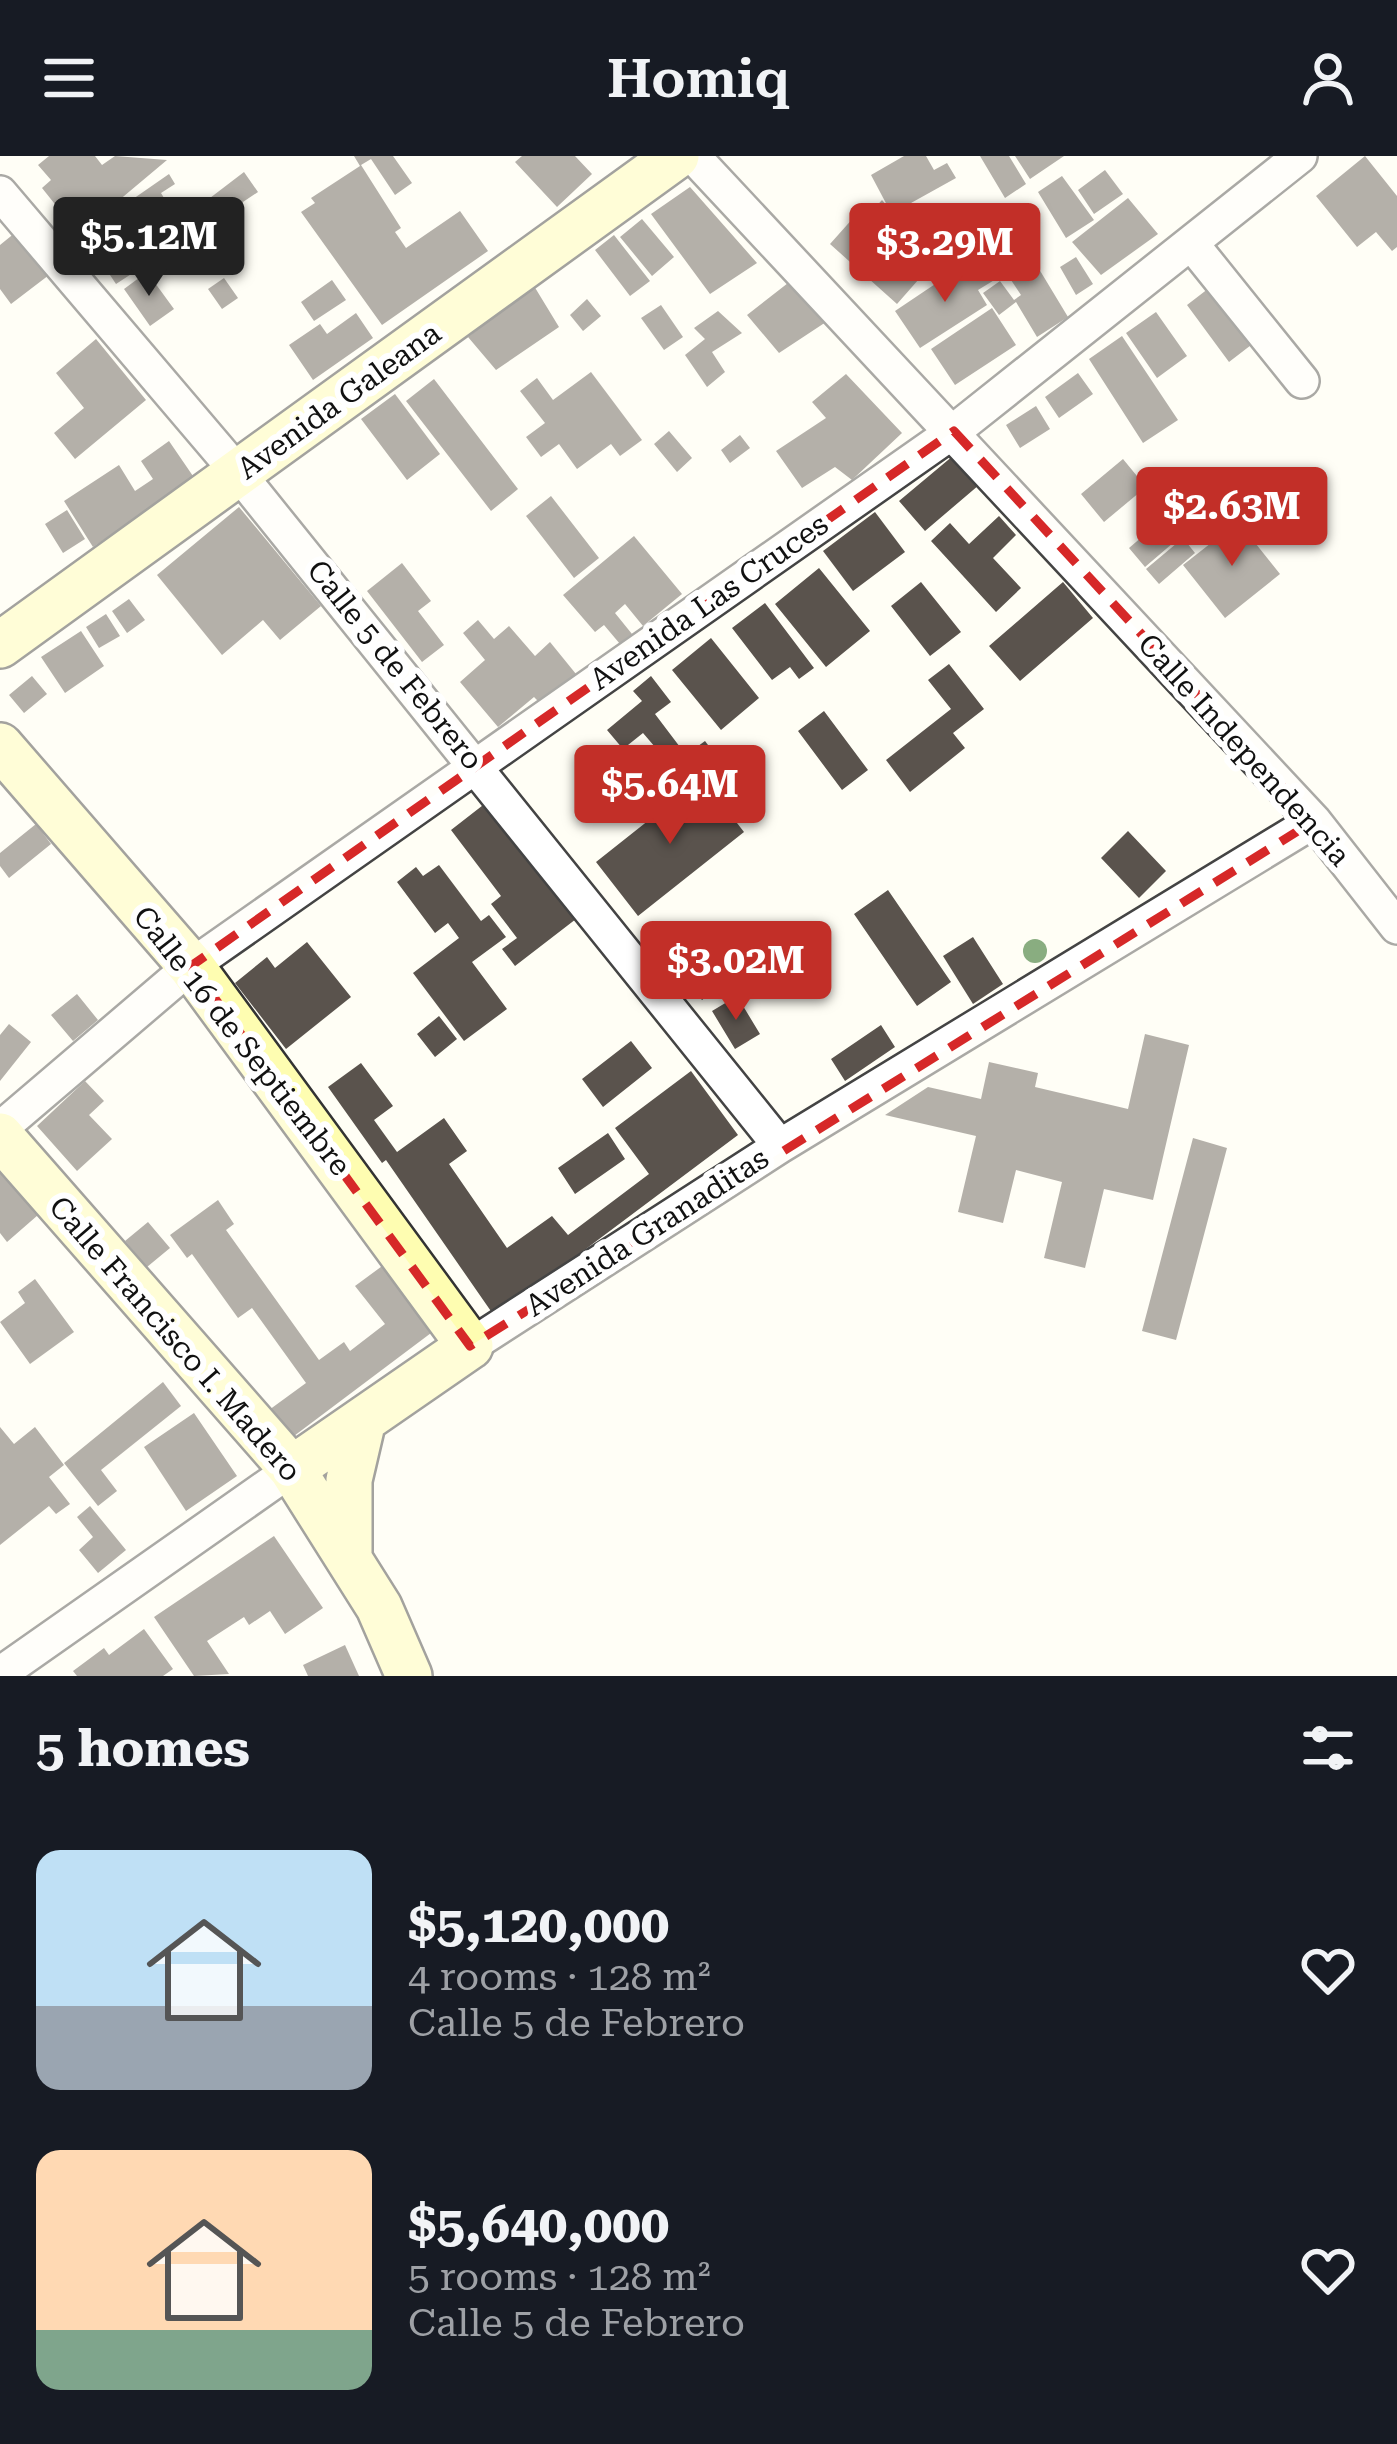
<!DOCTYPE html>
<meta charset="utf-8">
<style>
body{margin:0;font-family:"Roboto Serif",serif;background:#20242c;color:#f1f3f6;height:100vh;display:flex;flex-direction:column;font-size:45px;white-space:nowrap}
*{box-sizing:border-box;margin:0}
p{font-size:39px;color:#9ea1a6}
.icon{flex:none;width:66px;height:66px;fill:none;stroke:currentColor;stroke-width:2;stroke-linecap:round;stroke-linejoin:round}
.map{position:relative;height:1520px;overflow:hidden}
.side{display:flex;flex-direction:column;background:#171b24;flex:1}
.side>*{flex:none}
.price{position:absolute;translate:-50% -102px;padding:0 27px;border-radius:12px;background:#c22f28;color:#fff;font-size:39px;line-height:78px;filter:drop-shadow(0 3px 6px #0008)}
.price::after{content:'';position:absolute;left:50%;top:72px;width:36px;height:27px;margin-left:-18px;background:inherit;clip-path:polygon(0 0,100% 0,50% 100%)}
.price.on{background:#222;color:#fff}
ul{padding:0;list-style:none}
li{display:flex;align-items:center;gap:36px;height:300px;padding:0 36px}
li span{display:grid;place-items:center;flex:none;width:336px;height:240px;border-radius:24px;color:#555}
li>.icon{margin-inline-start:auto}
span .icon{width:144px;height:144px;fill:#fffc;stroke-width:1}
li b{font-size:51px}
h2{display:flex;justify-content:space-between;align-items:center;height:144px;padding:0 36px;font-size:51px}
header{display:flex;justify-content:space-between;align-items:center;height:156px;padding:0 36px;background:#171b24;font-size:54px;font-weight:600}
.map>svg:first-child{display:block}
.building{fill:#5a534d}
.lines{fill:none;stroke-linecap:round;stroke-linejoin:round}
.street-casing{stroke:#444;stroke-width:38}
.secondary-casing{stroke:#333;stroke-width:50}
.street{stroke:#fff;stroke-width:33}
.secondary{stroke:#fefdb1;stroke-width:45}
.tree{fill:#89ad80}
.marked{fill:none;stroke:#d62828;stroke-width:9;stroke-dasharray:24 15;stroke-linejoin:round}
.labels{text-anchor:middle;stroke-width:12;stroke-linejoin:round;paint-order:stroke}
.street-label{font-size:30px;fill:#111;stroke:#fff}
</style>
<header><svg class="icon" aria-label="menu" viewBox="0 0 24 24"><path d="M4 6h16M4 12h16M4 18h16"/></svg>Homiq<svg class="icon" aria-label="person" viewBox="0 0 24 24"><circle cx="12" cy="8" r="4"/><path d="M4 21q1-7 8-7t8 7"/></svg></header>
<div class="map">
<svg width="1397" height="1520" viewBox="0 0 1397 1520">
<rect width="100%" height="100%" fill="#fffef5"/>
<!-- building -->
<path class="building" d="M49,0H95L102,9L115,0L167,4L99,61L94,56L74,72L42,32L51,24L38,9Z
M354,0H393L412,27L395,39L371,3L361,9L401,72L395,76L406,92L460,55L488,95L382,169L301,56L315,47L311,42L360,10Z
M522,0H575L592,18L557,51L515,6Z
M904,0H926L934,14L947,7L956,22L893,57L880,73L926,115L897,148L830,88L863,51L870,57L882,44L888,51L871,19Z
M980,0H1009L1026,28L1005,42Z
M1015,0H1064L1030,23Z
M1365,0L1397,40V91L1392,95L1376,76L1357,91L1316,40Z
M1105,14L1123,38L1094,58L1078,34Z
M244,16L258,36L225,58L238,76L182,117L166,93L196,73L189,58Z
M169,18L175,28L161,37L181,70L145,96L137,103L142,111L116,128L110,119L122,111L109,92L132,77L120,52Z
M1062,20L1094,64L1066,82L1038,36Z
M690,31L757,107L710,138L651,58Z
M1128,42L1158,78L1101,119L1072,86Z
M642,63L674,101L652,120L620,81Z
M16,76L49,119L11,148L0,133V89Z
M614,79L650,125L630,140L595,94Z
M1076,101L1093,128L1076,139L1060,111Z
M1036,108L1068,161L1037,181L1016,146L999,159L983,137L1000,125L1014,144L1021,139L1011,124Z
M962,110L969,121L988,110L996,123L978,134L987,149L920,192L895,155Z
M147,116L174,153L150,170L124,133Z
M224,122L238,142L222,153L208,133Z
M332,124L346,144L314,165L301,146Z
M788,127L826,166L779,197L747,159Z
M1213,129L1255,186L1229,206L1187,149Z
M534,130L559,171L496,214L468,181Z
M587,143L601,160L583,175L570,159Z
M661,149L683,181L664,194L641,162Z
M992,152L1016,189L955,229L931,193Z
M718,155L742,177L712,196L725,216L707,231L685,199L705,183L694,172Z
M1156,156L1187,200L1157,222L1126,177Z
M356,157L373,182L313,224L289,189L320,168L327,178Z
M1122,180L1178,264L1143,287L1089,203Z
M96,183L146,244L75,303L54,277L84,252L56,217Z
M591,216L642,284L620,300L611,288L577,313L559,288L541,301L526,281L545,267L520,235L537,222L553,244Z
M1078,217L1093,238L1059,262L1045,241Z
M846,218L902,277L852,324L835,311L802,332L776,295L826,262L812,246Z
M434,223L518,333L491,355L406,245Z
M395,238L440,298L407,324L361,263Z
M1036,250L1050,273L1020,292L1006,269Z
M669,275L692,302L677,316L654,288Z
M740,279L750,292L730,307L721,294Z
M169,285L195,323L93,391L64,345L119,309L135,335L153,323L141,305Z
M954,299L979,329L925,375L899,345Z
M1123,303L1146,331L1104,366L1081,338Z
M551,340L599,402L574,422L526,360Z
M239,351L321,450L280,484L263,464L222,499L157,419Z
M67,354L85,383L63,397L45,368Z
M875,356L905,396L853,435L823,395Z
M999,360L1016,379L993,402L1021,432L996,456L931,385L950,367L969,388Z
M1164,362L1180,381L1145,411L1129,392Z
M1243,362L1248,378L1280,418L1225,462L1183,409Z
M634,380L682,438L643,470L625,448L615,457L632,478L620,488L604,469L595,476L563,439Z
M1183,382L1195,397L1159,428L1146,413Z
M402,407L431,445L418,455L444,489L422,506L367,435Z
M819,412L870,475L826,511L775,448Z
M921,426L961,476L930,500L891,450Z
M1063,426L1093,462L1020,525L989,490Z
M129,443L145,464L127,477L112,455Z
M765,447L814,512L799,523L790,511L772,524L732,472Z
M106,458L120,480L99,492L86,471Z
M478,464L494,483L509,470L535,500L550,486L576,518L541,548L534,541L498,571L460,526L485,504L463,477Z
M81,475L104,510L65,537L41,501Z
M711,482L759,542L721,574L672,514Z
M949,508L984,553L953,577L965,592L910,636L886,604L951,553L928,524Z
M32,520L47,538L24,557L9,539Z
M651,520L671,546L655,558L686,599L655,624L639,604L655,591L643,577L623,593L607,574L642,545L633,535Z
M824,555L868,614L842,634L798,575Z
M705,585L720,605L706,616L690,596Z
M702,622L744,676L638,760L596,706Z
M487,646L576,763L515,810L502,793L517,782L491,748L501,740L451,674Z
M36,668L51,688L9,722L0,710V697Z
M1128,675L1166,715L1139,742L1101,702Z
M439,709L481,765L489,759L506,781L472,806L507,853L464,885L413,817L459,782L448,767L435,777L397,726L416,711L423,720Z
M888,734L951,826L917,850L854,758Z
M708,768L719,784L708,792L720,807L710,815L721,829L702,844L668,801Z
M973,781L1003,828L973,848L943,800Z
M307,786L351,841L286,893L235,827L267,801L275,812Z
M77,838L98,864L73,885L51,859Z
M737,840L760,878L735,893L712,855Z
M439,860L457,883L435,901L417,878Z
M9,868L31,886L0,925V879Z
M881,869L895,891L845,925L831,903Z
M1145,878L1189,889L1153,1044L1104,1033L1085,1112L1044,1102L1062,1026L1016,1014L1003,1067L958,1056L976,980L885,959L928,931L981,943L989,906L1038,917L1035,931L1128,953Z
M631,885L652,912L603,951L582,923Z
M361,907L393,950L374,964L397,996L444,962L467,995L449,1008L507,1092L552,1060L568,1079L649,1018L615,972L691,915L738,979L495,1161L386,1004L382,1007L328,931Z
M85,925L104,945L89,959L112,983L77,1015L37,970Z
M608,977L625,1003L575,1038L558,1012Z
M1193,982L1227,992L1176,1184L1142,1175Z
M0,1017L38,1059L7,1086L0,1077Z
M218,1044L234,1068L226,1074L319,1204L344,1186L350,1195L385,1168L355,1130L389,1105L439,1171L290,1283L269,1254L306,1227L252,1152L238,1162L192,1098L187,1102L170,1079Z
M148,1066L170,1092L147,1111L125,1085Z
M35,1123L74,1176L30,1208L0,1166L25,1147L18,1136Z
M163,1226L181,1250L101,1314L117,1335L98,1350L64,1307Z
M194,1257L237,1320L186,1355L144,1291Z
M0,1271L14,1288L35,1271L64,1309L49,1321L70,1348L56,1358L49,1350L0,1389Z
M90,1350L126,1394L98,1417L79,1394L93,1381L77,1361Z
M274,1380L323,1452L285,1478L270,1455L249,1469L244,1461L207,1485L229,1518L194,1520L154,1461Z
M144,1473L173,1513L163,1520H77L73,1515L104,1492L109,1499Z
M345,1489L359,1520H308L303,1509Z"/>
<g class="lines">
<defs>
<path id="street" d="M693,0L1314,665L1397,771
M0,37L239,318L780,990
M1191,87L1302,225
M0,973L191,810L954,275L1300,0
M470,1190L780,990L1314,665
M0,1518L292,1313"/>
<path id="secondary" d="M0,489L676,0
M0,590L191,810L470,1190L292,1313
M0,980L292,1313L379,1451L409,1520
M349,1401V1324L363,1264"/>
</defs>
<!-- street casing -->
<use href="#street" class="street-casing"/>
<!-- secondary casing -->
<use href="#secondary" class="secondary-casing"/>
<!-- street -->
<use href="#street" class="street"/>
<!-- secondary -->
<use href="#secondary" class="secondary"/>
</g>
<!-- trees -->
<circle class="tree" cx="1035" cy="795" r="12"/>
<!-- marked area -->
<path d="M0 0H1397V1520H0ZM954,275L1314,665L470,1190L191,810Z" fill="#fffef5" fill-opacity=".55" fill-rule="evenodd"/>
<path class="marked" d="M954,275L1314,665L470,1190L191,810Z"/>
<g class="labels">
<!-- street labels -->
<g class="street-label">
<text transform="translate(339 245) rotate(-36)" y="10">Avenida Galeana</text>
<text transform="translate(709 446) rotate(-35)" y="10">Avenida Las Cruces</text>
<text transform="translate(395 509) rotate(51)" y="10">Calle 5 de Febrero</text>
<text transform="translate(1244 594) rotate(48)" y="10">Calle Independencia</text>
<text transform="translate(242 885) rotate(52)" y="10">Calle 16 de Septiembre</text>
<text transform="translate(647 1076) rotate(-33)" y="10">Avenida Granaditas</text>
<text transform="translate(175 1183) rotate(49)" y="10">Calle Francisco I. Madero</text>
</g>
</g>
</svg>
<b class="price on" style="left:149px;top:143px">$5.12M</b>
<b class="price" style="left:945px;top:149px">$3.29M</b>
<b class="price" style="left:1232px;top:413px">$2.63M</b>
<b class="price" style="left:670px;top:691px">$5.64M</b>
<b class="price" style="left:736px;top:867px">$3.02M</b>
</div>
<section class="side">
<h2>5 homes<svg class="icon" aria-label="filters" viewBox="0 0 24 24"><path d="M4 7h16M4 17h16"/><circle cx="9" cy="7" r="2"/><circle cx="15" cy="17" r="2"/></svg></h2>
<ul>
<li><span style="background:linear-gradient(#bfe0f5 65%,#9aa5b1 0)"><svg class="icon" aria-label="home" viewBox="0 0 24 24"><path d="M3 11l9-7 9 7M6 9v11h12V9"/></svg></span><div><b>$5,120,000</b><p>4 rooms · 128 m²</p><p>Calle 5 de Febrero</p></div><svg class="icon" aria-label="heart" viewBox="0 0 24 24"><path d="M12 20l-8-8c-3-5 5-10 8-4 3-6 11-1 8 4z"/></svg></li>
<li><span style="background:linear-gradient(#ffd9b3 75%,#7fa58c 0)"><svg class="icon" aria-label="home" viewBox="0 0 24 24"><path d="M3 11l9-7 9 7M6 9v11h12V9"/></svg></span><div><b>$5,640,000</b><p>5 rooms · 128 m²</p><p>Calle 5 de Febrero</p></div><svg class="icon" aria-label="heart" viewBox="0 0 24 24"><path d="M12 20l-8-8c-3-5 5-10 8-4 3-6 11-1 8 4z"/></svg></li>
</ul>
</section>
